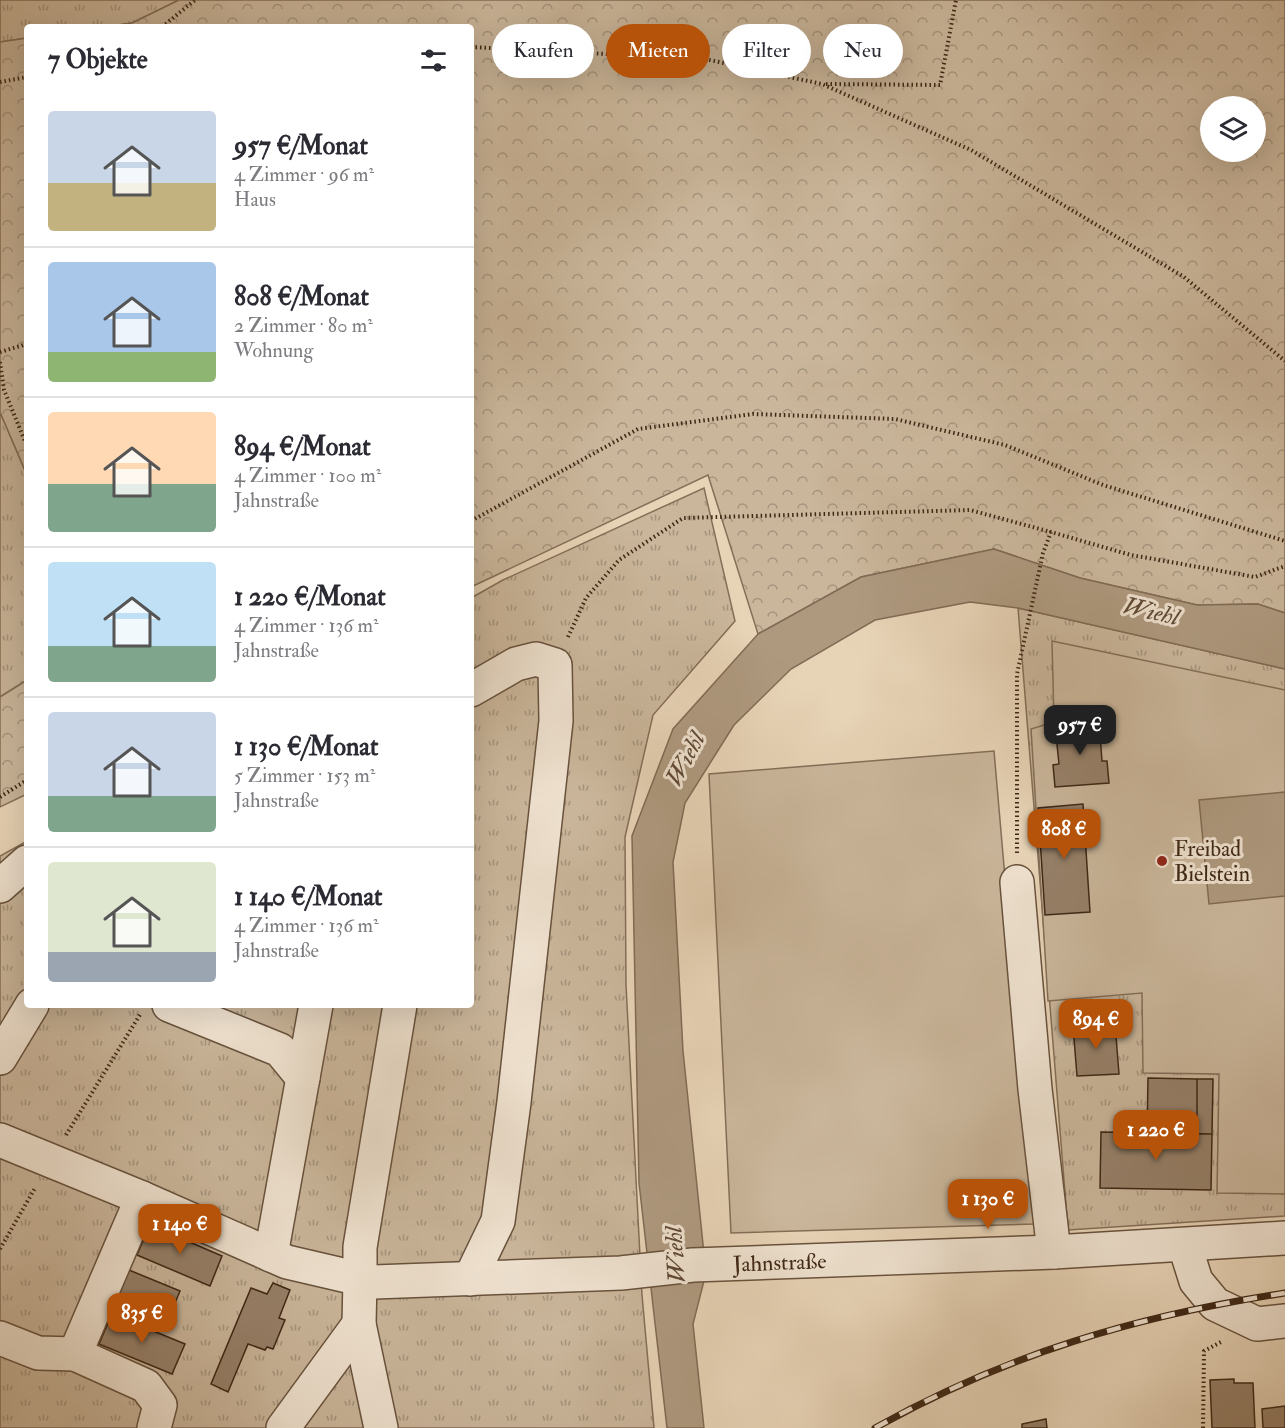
<!DOCTYPE html>
<html lang="de">
<meta charset="utf-8">
<style>
body{margin:0;font-family:"IM FELL Double Pica",serif;background:#f2f2f3;color:#2b2b33;height:100vh;display:flex;flex-direction:column;font-size:22px;white-space:nowrap}
*{box-sizing:border-box;margin:0}
p{font-size:20px;color:#7c7c81}
.icon{flex:none;width:33px;height:33px;fill:none;stroke:currentColor;stroke-width:2;stroke-linecap:round;stroke-linejoin:round}
.map{position:relative;flex:1;overflow:hidden}
.side{position:absolute;left:24px;top:24px;width:450px;height:984px;display:flex;flex-direction:column;background:#fff;border-radius:6px;box-shadow:0 6px 24px #0002}
.side>*{flex:none}
.guide{position:absolute;left:492px;top:24px;width:570px;height:54px;display:flex;gap:12px}
.fabs{position:absolute;left:1200px;top:96px;display:grid;gap:12px}
.fabs a{display:grid;place-items:center;width:66px;height:66px;border-radius:50%;background:#fff;box-shadow:0 6px 24px #0002;font-size:30px}
.price{position:absolute;translate:-50% -51px;padding:0 14px;border-radius:12px;background:#b45309;color:#fff;font-size:20px;line-height:39px;filter:drop-shadow(0 2px 3px #0008)}
.price::after{content:'';position:absolute;left:50%;top:36px;width:18px;height:14px;margin-left:-9px;background:inherit;clip-path:polygon(0 0,100% 0,50% 100%)}
.price.selected{background:#222;color:#fff}
ul{padding:0;list-style:none}
li{display:flex;align-items:center;gap:18px;height:150px;padding:0 24px}
li+li{border-top:2px solid #e1e1e2}
li span{display:grid;place-items:center;flex:none;width:168px;height:120px;border-radius:6px;color:#555}
li>.icon{margin-inline-start:auto}
span .icon{width:72px;height:72px;fill:#fffc;stroke-width:1}
li b{font-size:26px}
h2{display:flex;justify-content:space-between;align-items:center;height:72px;padding:0 24px;font-size:26px}
.tag{padding:0 21px;border-radius:27px;background:#fff;box-shadow:0 6px 24px #0002;font-size:21px;line-height:54px}
.tag.selected{background:#b45309;color:#fff}
.map>svg:first-child{display:block}
.grass{fill:url(#grass-tufts);stroke:#846e58;stroke-width:1.5}
.forest{fill:url(#forest-crowns);stroke:#846e58;stroke-width:1.5;fill-rule:evenodd}
.pitch{fill:#cab69b;stroke:#846e58;stroke-width:1.5}
.water{fill:#ae997f;stroke:#816b55;stroke-width:1.5}
.building{fill:#968069;stroke:#3e2715;stroke-width:1.5}
.lines{fill:none;stroke-linecap:round;stroke-linejoin:round}
.minor-casing{stroke:#68523d;stroke-width:36}
.path{stroke:#3e2715;stroke-width:4;stroke-dasharray:1.5 3;stroke-linecap:butt}
.minor{stroke:#efe2d0;stroke-width:33}
.rail-casing{stroke:#3e2715;stroke-width:7}
.rail{stroke:#efe2d0;stroke-width:4.5;stroke-dasharray:14;stroke-linecap:butt}
.poi-dot{fill:#8f2418;stroke:#efe2d0;stroke-width:2}
.labels{text-anchor:middle;stroke-width:6;stroke-linejoin:round;paint-order:stroke}
.poi-label{font-size:22px;fill:#3e2715;stroke:#efe2d0;text-anchor:start}
.street-label{font-size:22px;fill:#3e2715;stroke:#efe2d0}
.water-label{font-size:24px;font-style:italic;fill:#604935;stroke:#efe2d0}
</style>
<div class="map">
<svg width="1285" height="1428" viewBox="0 0 1285 1428">
<defs>
<pattern id="grass-tufts" width="24" height="20" patternUnits="userSpaceOnUse" patternTransform="scale(1.5)"><rect width="24" height="20" fill="#cab69b"/><path d="M3 7l-1-3M5 7V3M7 7l1-3M15 17l-1-3M17 17v-4M19 17l1-3" fill="none" stroke="#a5947d"/></pattern>
<pattern id="forest-crowns" width="20" height="18" patternUnits="userSpaceOnUse" patternTransform="scale(1.5)"><rect width="20" height="18" fill="#cab69b"/><path d="M2 6a3 3 0 1 1 6 0M12 15a3 3 0 1 1 6 0" fill="none" stroke="#a5947d"/></pattern>
</defs>
<rect width="100%" height="100%" fill="#e7d3b6"/>
<filter id="stains"><feTurbulence type="fractalNoise" baseFrequency=".00333" numOctaves="4"/><feColorMatrix values="0 0 0 0 .2 0 0 0 0 .09 0 0 0 0 .02 0 0 0 .5 -.17"/></filter>
<radialGradient id="worn" r=".72"><stop offset=".6" stop-color="#630" stop-opacity="0"/><stop offset="1" stop-color="#630" stop-opacity=".3"/></radialGradient>
<!-- grass -->
<path class="grass" d="M0,0H179L132,23L105,27H27V38L0,42Z
M0,412L27,475V680L0,697Z
M704,488L735,621L653,715L625,837L626,985L642,1295L654,1428H0V856L27,841V1005H471V598L503,580Z
M1018,608L1285,669V1216L1068,1230Z"/>
<!-- forest -->
<path class="forest" d="M179,0H1285V613L1258,604L1197,605L1080,578L994,549L861,577L758,634L708,475L471,587V27H105L132,23ZM1210,106H1256V152H1210Z
M27,38V475L0,412V42Z
M27,680V794L0,807V697Z"/>
<!-- pitch -->
<path class="pitch" d="M1052,641L1285,690V1194L1217,1193L1219,1074L1143,1073L1142,993L1048,1001L1031,729L1054,722Z
M994,751L1035,1224L731,1233L709,774Z"/>
<!-- water -->
<path class="water" d="M994,549L1080,578L1197,605L1258,604L1285,613V669L1018,608L970,602L875,620L791,669L734,725L685,803L673,862L683,1051L706,1273L693,1324L704,1428H667L639,1183L632,836L673,729L758,634L861,577Z
M1285,792V896L1209,904L1199,800Z"/>
<!-- building -->
<path class="building" d="M1099,722L1102,761H1107L1109,783L1055,787L1053,765L1059,764L1055,725Z
M1083,804L1090,912L1045,915L1038,808Z
M1115,1023L1119,1074L1077,1076L1073,1026Z
M1148,1078L1197,1079V1134L1147,1133Z
M1197,1079H1213L1212,1134H1197Z
M1101,1132L1212,1134L1211,1190L1100,1188Z
M150,1225L222,1256L210,1286L137,1255Z
M129,1270L180,1291L168,1320L117,1299Z
M273,1283L290,1290L279,1318L285,1320L273,1349L267,1347L265,1350L248,1344L228,1392L211,1384L251,1288L267,1294Z
M112,1314L185,1344L172,1374L99,1344Z
M1234,1379V1383H1253L1255,1428H1212L1210,1380Z
M1285,1406V1428H1263L1262,1409Z
M1046,1419L1047,1428H1022V1424Z"/>
<g class="lines">
<defs>
<g id="minor">
<path d="M1017,882L1035,1089L1054,1252"/>
<path d="M0,886L27,862"/>
<path d="M169,1005L280,1050L303,1078"/>
<path id="s1" d="M400,1005L360,1247V1279L374,1282L621,1273L693,1265L1054,1252L1285,1238"/>
<path d="M0,1058L32,1005"/>
<path d="M0,1140L142,1198"/>
<path d="M1185,1246L1196,1281L1215,1304L1257,1324L1285,1321"/>
<path d="M271,1255L316,1005"/>
<path d="M470,1279L498,1221L514,1102L556,721L555,665L536,659L516,664L471,690"/>
<path d="M0,1338L38,1353L75,1354"/>
<path d="M154,1428L160,1405L146,1386L75,1354L142,1198L287,1262L360,1279L359,1324L381,1428"/>
<path d="M283,1428L359,1324"/>
</g>
</defs>
<!-- minor casing -->
<use href="#minor" class="minor-casing"/>
<!-- path -->
<path class="path" d="M162,27L195,0
M201,27H220
M471,47L705,59L822,84L971,150L1184,277L1285,361
M0,82L27,77
M826,84L940,85L956,0
M0,352L27,344
M0,362L4,390L27,446
M471,521L638,429L753,414L895,419L1005,445L1103,485L1285,541
M568,637L586,598L619,560L683,518L970,510L1051,532
M0,797L27,780
M1017,853V674L1043,553L1051,532L1131,555L1255,577L1285,566
M66,1135L141,1013
M0,1249L35,1188
M1203,1428L1204,1351L1221,1342"/>
<!-- minor -->
<use href="#minor" class="minor"/>
<defs>
<path id="rail" d="M875,1428C1007,1354 1136,1316 1285,1293"/>
</defs>
<!-- rail casing -->
<use href="#rail" class="rail-casing"/>
<!-- rail -->
<use href="#rail" class="rail"/>
</g>
<!-- markers -->
<circle class="poi-dot" cx="1162" cy="861" r="6"/>
<g class="labels">
<!-- poi labels -->
<g class="poi-label">
<text x="1174" y="856">Freibad<tspan x="1174" dy="25">Bielstein</tspan></text>
</g>
<!-- street labels -->
<g class="street-label">
<text dy="8" stroke="none"><textPath href="#s1" startOffset="698">Jahnstraße</textPath></text>
</g>
<!-- water labels -->
<g class="water-label">
<text transform="translate(1151 611) rotate(13)" y="8">Wiehl</text>
<text transform="translate(685 759) rotate(-62)" y="8">Wiehl</text>
<text transform="translate(675 1255) rotate(-94)" y="8">Wiehl</text>
</g>
</g>
<rect width="100%" height="100%" filter="url(#stains)"/>
<rect width="100%" height="100%" fill="url(#worn)"/>
</svg>
<div class="fabs">
<a><svg class="icon" aria-label="layers" viewBox="0 0 24 24"><path d="M12 4l9 5-9 5-9-5zM3 14l9 5 9-5"/></svg></a>
</div>
<b class="price selected" style="left:1080px;top:756px">957 €</b>
<b class="price" style="left:1064px;top:860px">808 €</b>
<b class="price" style="left:1096px;top:1050px">894 €</b>
<b class="price" style="left:1156px;top:1161px">1 220 €</b>
<b class="price" style="left:988px;top:1230px">1 130 €</b>
<b class="price" style="left:180px;top:1255px">1 140 €</b>
<b class="price" style="left:142px;top:1344px">835 €</b>
<div class="guide">
<a class="tag">Kaufen</a>
<a class="tag selected">Mieten</a>
<a class="tag">Filter</a>
<a class="tag">Neu</a>
</div>
<section class="side">
<h2>7 Objekte<svg class="icon" aria-label="filters" viewBox="0 0 24 24"><path d="M4 7h16M4 17h16"/><circle cx="9" cy="7" r="2"/><circle cx="15" cy="17" r="2"/></svg></h2>
<ul>
<li><span style="background:linear-gradient(#c9d6e8 60%,#c2b280 0)"><svg class="icon" aria-label="home" viewBox="0 0 24 24"><path d="M3 11l9-7 9 7M6 9v11h12V9"/></svg></span><div><b>957 €/Monat</b><p>4 Zimmer · 96 m²</p><p>Haus</p></div></li>
<li><span style="background:linear-gradient(#a9c7e8 75%,#8fb573 0)"><svg class="icon" aria-label="home" viewBox="0 0 24 24"><path d="M3 11l9-7 9 7M6 9v11h12V9"/></svg></span><div><b>808 €/Monat</b><p>2 Zimmer · 80 m²</p><p>Wohnung</p></div></li>
<li><span style="background:linear-gradient(#ffd9b3 60%,#7fa58c 0)"><svg class="icon" aria-label="home" viewBox="0 0 24 24"><path d="M3 11l9-7 9 7M6 9v11h12V9"/></svg></span><div><b>894 €/Monat</b><p>4 Zimmer · 100 m²</p><p>Jahnstraße</p></div></li>
<li><span style="background:linear-gradient(#bfe0f5 70%,#7fa58c 0)"><svg class="icon" aria-label="home" viewBox="0 0 24 24"><path d="M3 11l9-7 9 7M6 9v11h12V9"/></svg></span><div><b>1 220 €/Monat</b><p>4 Zimmer · 136 m²</p><p>Jahnstraße</p></div></li>
<li><span style="background:linear-gradient(#c9d6e8 70%,#7fa58c 0)"><svg class="icon" aria-label="home" viewBox="0 0 24 24"><path d="M3 11l9-7 9 7M6 9v11h12V9"/></svg></span><div><b>1 130 €/Monat</b><p>5 Zimmer · 153 m²</p><p>Jahnstraße</p></div></li>
<li><span style="background:linear-gradient(#dfe7d0 75%,#9aa5b1 0)"><svg class="icon" aria-label="home" viewBox="0 0 24 24"><path d="M3 11l9-7 9 7M6 9v11h12V9"/></svg></span><div><b>1 140 €/Monat</b><p>4 Zimmer · 136 m²</p><p>Jahnstraße</p></div></li>
</ul>
</section>
</div>
